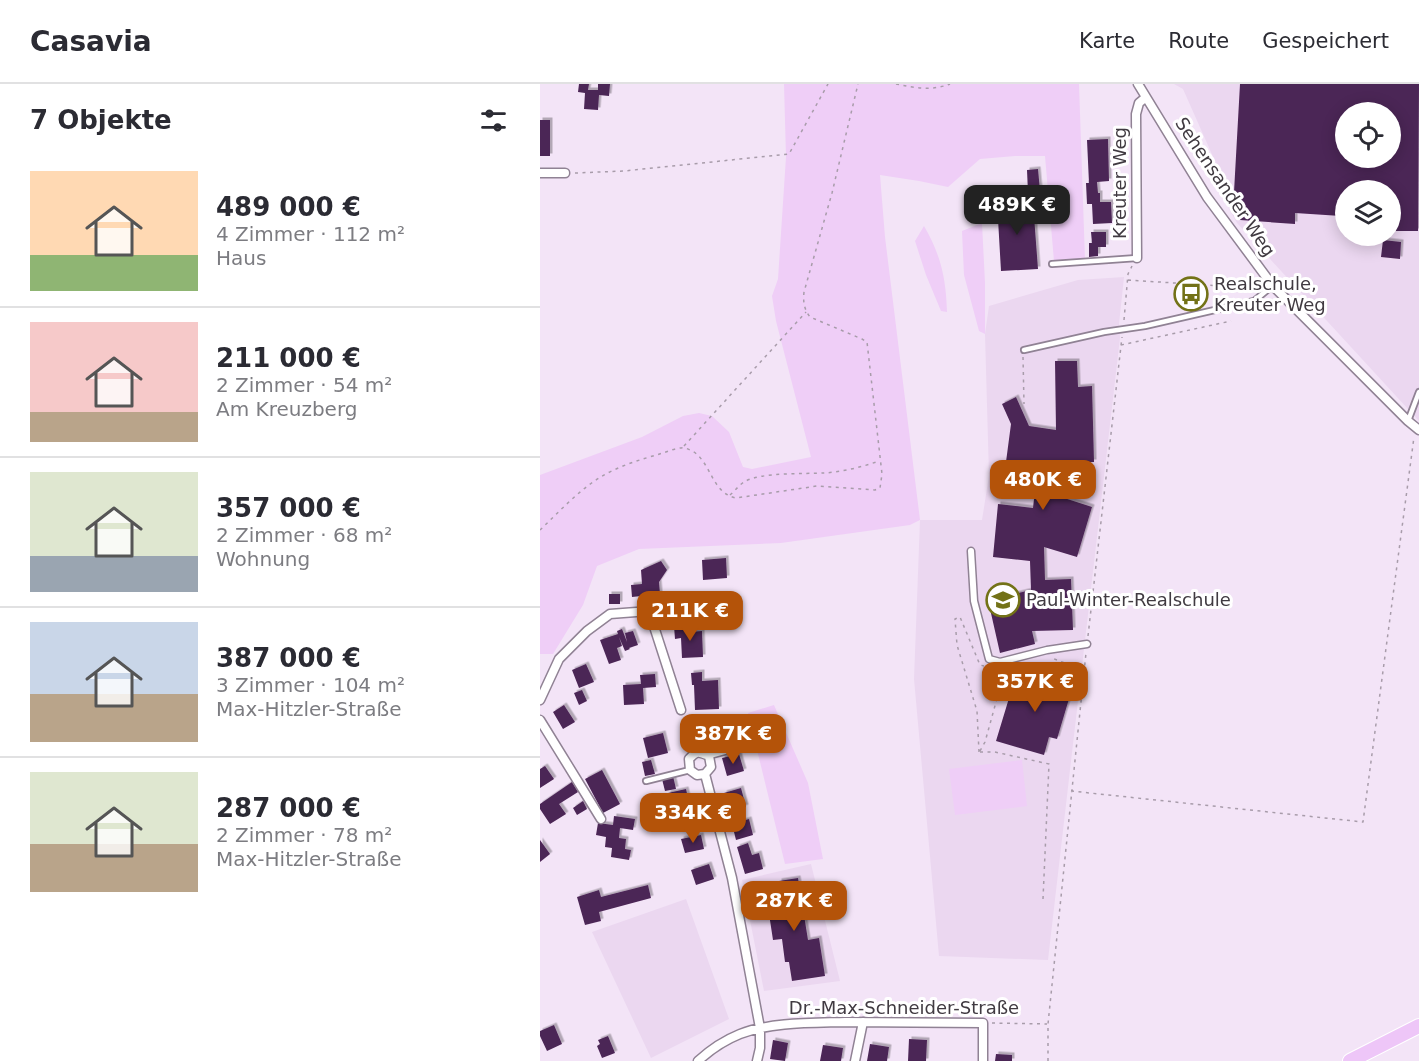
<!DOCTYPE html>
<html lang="de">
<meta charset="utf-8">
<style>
body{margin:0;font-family:"DejaVu Sans",sans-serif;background:#f2f2f3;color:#2b2b33;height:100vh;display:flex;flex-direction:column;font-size:22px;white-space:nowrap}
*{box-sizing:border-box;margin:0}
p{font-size:20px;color:#7c7c81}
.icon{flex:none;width:33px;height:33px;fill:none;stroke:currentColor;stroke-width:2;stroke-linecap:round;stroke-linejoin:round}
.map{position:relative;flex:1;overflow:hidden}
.side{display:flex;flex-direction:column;background:#fff;width:540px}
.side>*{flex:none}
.fabs{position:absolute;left:795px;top:18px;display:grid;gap:12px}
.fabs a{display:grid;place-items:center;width:66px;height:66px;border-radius:50%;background:#fff;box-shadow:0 3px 15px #0003;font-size:30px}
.price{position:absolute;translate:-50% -51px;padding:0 14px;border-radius:12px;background:#b45309;color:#fff;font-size:20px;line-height:39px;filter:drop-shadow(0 2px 3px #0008)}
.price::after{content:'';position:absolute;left:50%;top:36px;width:18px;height:14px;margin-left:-9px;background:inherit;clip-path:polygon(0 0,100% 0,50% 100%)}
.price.current{background:#222;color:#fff}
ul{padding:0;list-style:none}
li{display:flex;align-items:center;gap:18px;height:150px;padding:0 30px}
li+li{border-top:2px solid #e1e1e2}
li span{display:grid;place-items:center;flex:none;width:168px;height:120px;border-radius:0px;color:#555}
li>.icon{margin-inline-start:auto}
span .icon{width:72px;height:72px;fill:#fffc;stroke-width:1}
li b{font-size:26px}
h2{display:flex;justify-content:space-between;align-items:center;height:72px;padding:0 30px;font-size:26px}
header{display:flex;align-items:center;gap:36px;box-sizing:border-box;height:84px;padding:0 30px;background:#fff;border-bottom:2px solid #e1e1e2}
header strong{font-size:28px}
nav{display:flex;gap:33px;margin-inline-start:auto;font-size:21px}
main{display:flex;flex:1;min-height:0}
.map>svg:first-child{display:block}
.built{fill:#ebd7f0;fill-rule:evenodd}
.green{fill:#efcef7}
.building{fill:#4c2556;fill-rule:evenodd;filter:url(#shadow)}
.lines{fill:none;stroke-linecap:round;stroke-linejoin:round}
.service-casing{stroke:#908294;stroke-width:8}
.pedestrian-casing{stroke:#908294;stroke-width:9}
.minor-casing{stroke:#908294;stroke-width:11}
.primary-casing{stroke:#fff;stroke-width:16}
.path{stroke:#a89caa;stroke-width:1.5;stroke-dasharray:3 4.5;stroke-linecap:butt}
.service{stroke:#fff;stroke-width:4.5}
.pedestrian{stroke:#fff;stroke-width:6}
.minor{stroke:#fff;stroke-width:8}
.primary{stroke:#eec6f8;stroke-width:14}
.labels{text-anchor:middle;stroke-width:6;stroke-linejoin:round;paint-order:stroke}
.street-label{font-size:18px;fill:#403a41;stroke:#fff}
.poi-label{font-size:18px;fill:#403a41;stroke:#fff;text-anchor:start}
</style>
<header>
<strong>Casavia</strong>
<nav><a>Karte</a><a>Route</a><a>Gespeichert</a></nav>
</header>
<main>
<section class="side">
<h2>7 Objekte<svg class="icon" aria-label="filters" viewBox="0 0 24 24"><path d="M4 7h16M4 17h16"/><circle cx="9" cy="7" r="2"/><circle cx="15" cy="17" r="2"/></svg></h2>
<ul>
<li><span style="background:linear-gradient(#ffd9b3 70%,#8fb573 0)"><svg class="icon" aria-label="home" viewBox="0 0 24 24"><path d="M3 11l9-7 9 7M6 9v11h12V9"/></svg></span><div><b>489 000 €</b><p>4 Zimmer · 112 m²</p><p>Haus</p></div></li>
<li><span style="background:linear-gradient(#f6c9c9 75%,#b9a48a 0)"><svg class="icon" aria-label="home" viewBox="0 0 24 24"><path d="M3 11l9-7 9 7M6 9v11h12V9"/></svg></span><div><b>211 000 €</b><p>2 Zimmer · 54 m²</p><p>Am Kreuzberg</p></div></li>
<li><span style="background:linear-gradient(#dfe7d0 70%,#9aa5b1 0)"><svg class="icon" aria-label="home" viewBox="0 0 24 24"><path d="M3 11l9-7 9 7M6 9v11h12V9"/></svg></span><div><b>357 000 €</b><p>2 Zimmer · 68 m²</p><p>Wohnung</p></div></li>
<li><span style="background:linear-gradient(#c9d6e8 60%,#b9a48a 0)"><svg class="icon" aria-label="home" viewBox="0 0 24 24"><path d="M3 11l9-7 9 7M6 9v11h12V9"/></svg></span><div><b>387 000 €</b><p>3 Zimmer · 104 m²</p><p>Max-Hitzler-Straße</p></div></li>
<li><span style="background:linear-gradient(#dfe7d0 60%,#b9a48a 0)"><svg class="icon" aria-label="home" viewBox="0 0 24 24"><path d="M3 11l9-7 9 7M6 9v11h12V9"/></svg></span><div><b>287 000 €</b><p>2 Zimmer · 78 m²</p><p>Max-Hitzler-Straße</p></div></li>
</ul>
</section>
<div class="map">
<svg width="879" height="977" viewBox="0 0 879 977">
<defs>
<filter id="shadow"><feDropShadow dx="2.5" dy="-2.5" stdDeviation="0" flood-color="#0004"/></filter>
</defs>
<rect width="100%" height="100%" fill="#f3e4f7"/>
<!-- built -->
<path class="built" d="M634,0H879V337L697,139L689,125L686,102L643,5ZM806,28H850V74H806ZM806,106H850V152H806Z
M584,193L579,240L580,254L508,876L399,872L374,595L380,436H442L449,392L445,250L449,222L538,196Z
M271,780L300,897L224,907L202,796Z
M146,815L189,935L111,974L52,848Z"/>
<!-- green -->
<path class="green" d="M244,0H539L545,176L514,177L505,72H475L440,75L408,103L379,97L340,91L345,153L380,436L370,441L241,459L99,465L57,482L43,521L13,570H0V391L102,353L143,332L159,329L172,332L189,348L203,383L212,385L271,373L236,237L232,212L238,195L246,73Z
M442,139L445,199V250L439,247L424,191L422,147Z
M384,142C401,171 406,195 407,228L401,227L386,191L375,157Z
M234,621L268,699L283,775L245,780L208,629Z
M482,676L487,722L415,731L409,685Z"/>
<!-- building -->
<path class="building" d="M39,0H49L48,6H58V0H70L69,12L59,11L58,26L44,25L45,9L38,8Z
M700,0H879L878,147H850V106H806V145H800L801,132L755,129V140L700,136L701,127L693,126ZM806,28H850V74H806Z
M0,36H10V72H0Z
M568,55L569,97L557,98L558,109H560V118H571L572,139L553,140L552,120H547L546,99H549L547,56Z
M498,85L500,107L488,109L487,86Z
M483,109L484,132H494L498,185L461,187L458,135H462L461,110Z
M551,148H566V163H558V172L549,173V159H552Z
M843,156L861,158L860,175L841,173Z
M515,277H537L538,303L552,302L554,378L531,379L521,413L552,423L537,473L504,463L505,496L531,495L533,546L492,547L495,560L460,569L448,516L491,506L490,477L453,473L458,420L493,424L496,397L464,393L471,340L462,320L476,313L489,342L516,346Z
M186,474L187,494L163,496L162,476Z
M121,477L127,486L119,498L120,510L92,513L91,501L102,500L101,486Z
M69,510H80V520H69Z
M150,541V548L162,547L163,573L142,574L141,554L135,555L134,542Z
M82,545L87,558L85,549L93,547L98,561L89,564L90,565L85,567L79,553L82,562L77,564L81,576L69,580L60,556L78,550L77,547Z
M46,580L54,598L39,604L32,586Z
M162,588V597L178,596L179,625L155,626L154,601H152L151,589Z
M115,590L116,603L103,604L104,620L84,621L83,601L101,600L100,591Z
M505,590L534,598L517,655L509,653L504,671L456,657L476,591L503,599Z
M42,606L47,617L39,621L34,609Z
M24,621L35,638L23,645L13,628Z
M196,635L202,655L186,659L183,649L177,651L179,661L169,663L166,652L159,653L156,640L163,638L164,642L174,639V641Z
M123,649L128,669L108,674L103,654Z
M199,670L204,687L187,692L182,674Z
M111,676L115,690L105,692L102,678Z
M5,682L14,695L0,704V685Z
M62,686L80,720L63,729L45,695Z
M133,692L136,705L125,707L122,695Z
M32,698L38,708L19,720L26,730L10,740L0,725V720Z
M201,704L206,723L189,727L184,709Z
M146,705L152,731L134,735L128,709Z
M43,717L47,725L37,731L33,724Z
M74,732L95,735L93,746L80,744L79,754L86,755L85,765L91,766L89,776L71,773L72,764L65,763L66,753L56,751L58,739L73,741Z
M209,735L213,751L196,756L192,740Z
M161,751L164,765L145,769L141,755Z
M0,756L10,770L0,778Z
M208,759L212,771L219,769L223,785L205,790L197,763Z
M169,780L174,795L156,801L151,786Z
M258,794L268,856L279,854L285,892L252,897L249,878H245L242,855L233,856L226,810L235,808V804H240L239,797Z
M108,801L111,814L59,828L61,837L45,841L37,813L59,806L61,813Z
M14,941L22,960L7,967L0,952V947Z
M68,952L75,969L62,974L57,962L60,960L58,956Z
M369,955L387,956L386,977H368Z
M233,956L248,959L245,977L230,975Z
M330,960L349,963L347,977H327Z
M283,961L303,964L301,977H280Z
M456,970L472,971V977H455Z"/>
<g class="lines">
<defs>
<path id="service" d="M512,180L597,174
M484,266L564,248L605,242L714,217L732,202
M868,337L879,308
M169,672L210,661
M106,697L150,686"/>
<path id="pedestrian" d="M431,467L434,517L449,575L460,578L507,566L547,560"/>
<path id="minor" d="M598,0L667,113L733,202L868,337L879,346
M0,89H25
M597,174L596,30L599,19L605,14
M109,527L141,626
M0,616L19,575L47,547L70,530L149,524
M0,636L61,735
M165,690L157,691L150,686L149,675C157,666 159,668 169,672L171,683L165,690L192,794L220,944V964L217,977
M158,977C170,966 185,956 200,950C231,938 273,939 305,938C351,938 397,939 443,939V977
M315,977L323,938"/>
<path id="primary" d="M810,977L879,942"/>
</defs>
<!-- service casing -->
<use href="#service" class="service-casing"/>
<!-- pedestrian casing -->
<use href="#pedestrian" class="pedestrian-casing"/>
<!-- minor casing -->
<use href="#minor" class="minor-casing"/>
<!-- primary casing -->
<use href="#primary" class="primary-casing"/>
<!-- path -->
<path class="path" d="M356,0C375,4 392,7 410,0
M35,89L84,87L249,70L288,0
M588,196L697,203
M584,236L588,190L592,182
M581,261L691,237
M483,273L484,320
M144,362L266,228
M190,411C195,407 199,401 204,398C220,388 264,390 284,389C302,388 322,383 339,377
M0,446C19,428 37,408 59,394C78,382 102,375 123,369C129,367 136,364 141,364C145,363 150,366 154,368C172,381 172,409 196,414L277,402L335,406L340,404L342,390L327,258L322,255L270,233C264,225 263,218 264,208L292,109L318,0
M548,552L582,253
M460,587L465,588L535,586V583L512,574
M147,632L150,636L156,658
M440,667L445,658L464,589
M439,668L437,627L417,561L415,535L420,533L440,581L444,582
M440,668H455L509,680L503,815
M531,707L823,738L874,353
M452,939L507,940
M508,977V940L546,569"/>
<!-- service -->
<use href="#service" class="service"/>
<!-- pedestrian -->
<use href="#pedestrian" class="pedestrian"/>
<!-- minor -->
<use href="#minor" class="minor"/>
<!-- primary -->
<use href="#primary" class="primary"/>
</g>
<!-- icons -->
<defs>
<symbol id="bus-ring" viewBox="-11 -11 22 22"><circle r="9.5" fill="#fff" stroke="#737217" stroke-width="1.5"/><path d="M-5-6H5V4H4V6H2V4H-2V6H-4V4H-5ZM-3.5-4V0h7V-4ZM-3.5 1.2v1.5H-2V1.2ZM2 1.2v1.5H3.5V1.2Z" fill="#737217"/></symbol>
<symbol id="school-ring" viewBox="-11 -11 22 22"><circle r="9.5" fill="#fff" stroke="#737217" stroke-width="1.5"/><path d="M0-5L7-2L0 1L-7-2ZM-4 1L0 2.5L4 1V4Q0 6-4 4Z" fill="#737217"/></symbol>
</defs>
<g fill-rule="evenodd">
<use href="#bus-ring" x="632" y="191" width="38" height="38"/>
<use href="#school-ring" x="444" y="497" width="38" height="38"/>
</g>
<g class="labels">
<!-- street labels -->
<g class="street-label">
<text transform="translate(580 99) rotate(-90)" y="6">Kreuter Weg</text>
<text transform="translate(685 103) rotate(56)" y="6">Sehensander Weg</text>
<text x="364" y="930">Dr.-Max-Schneider-Straße</text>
</g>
<!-- poi labels -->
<g class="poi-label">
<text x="674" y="206">Realschule,<tspan x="674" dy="21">Kreuter Weg</tspan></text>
<text x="486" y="522">Paul-Winter-Realschule</text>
</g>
</g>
</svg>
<div class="fabs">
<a><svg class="icon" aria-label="locate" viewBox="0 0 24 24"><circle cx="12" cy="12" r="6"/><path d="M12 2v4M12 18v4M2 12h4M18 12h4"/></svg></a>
<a><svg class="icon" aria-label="layers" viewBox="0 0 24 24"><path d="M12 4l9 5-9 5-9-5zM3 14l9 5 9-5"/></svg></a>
</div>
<b class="price current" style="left:477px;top:152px">489K €</b>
<b class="price" style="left:503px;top:427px">480K €</b>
<b class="price" style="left:150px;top:558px">211K €</b>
<b class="price" style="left:495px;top:629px">357K €</b>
<b class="price" style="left:193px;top:681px">387K €</b>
<b class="price" style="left:153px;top:760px">334K €</b>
<b class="price" style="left:254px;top:848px">287K €</b>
</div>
</main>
